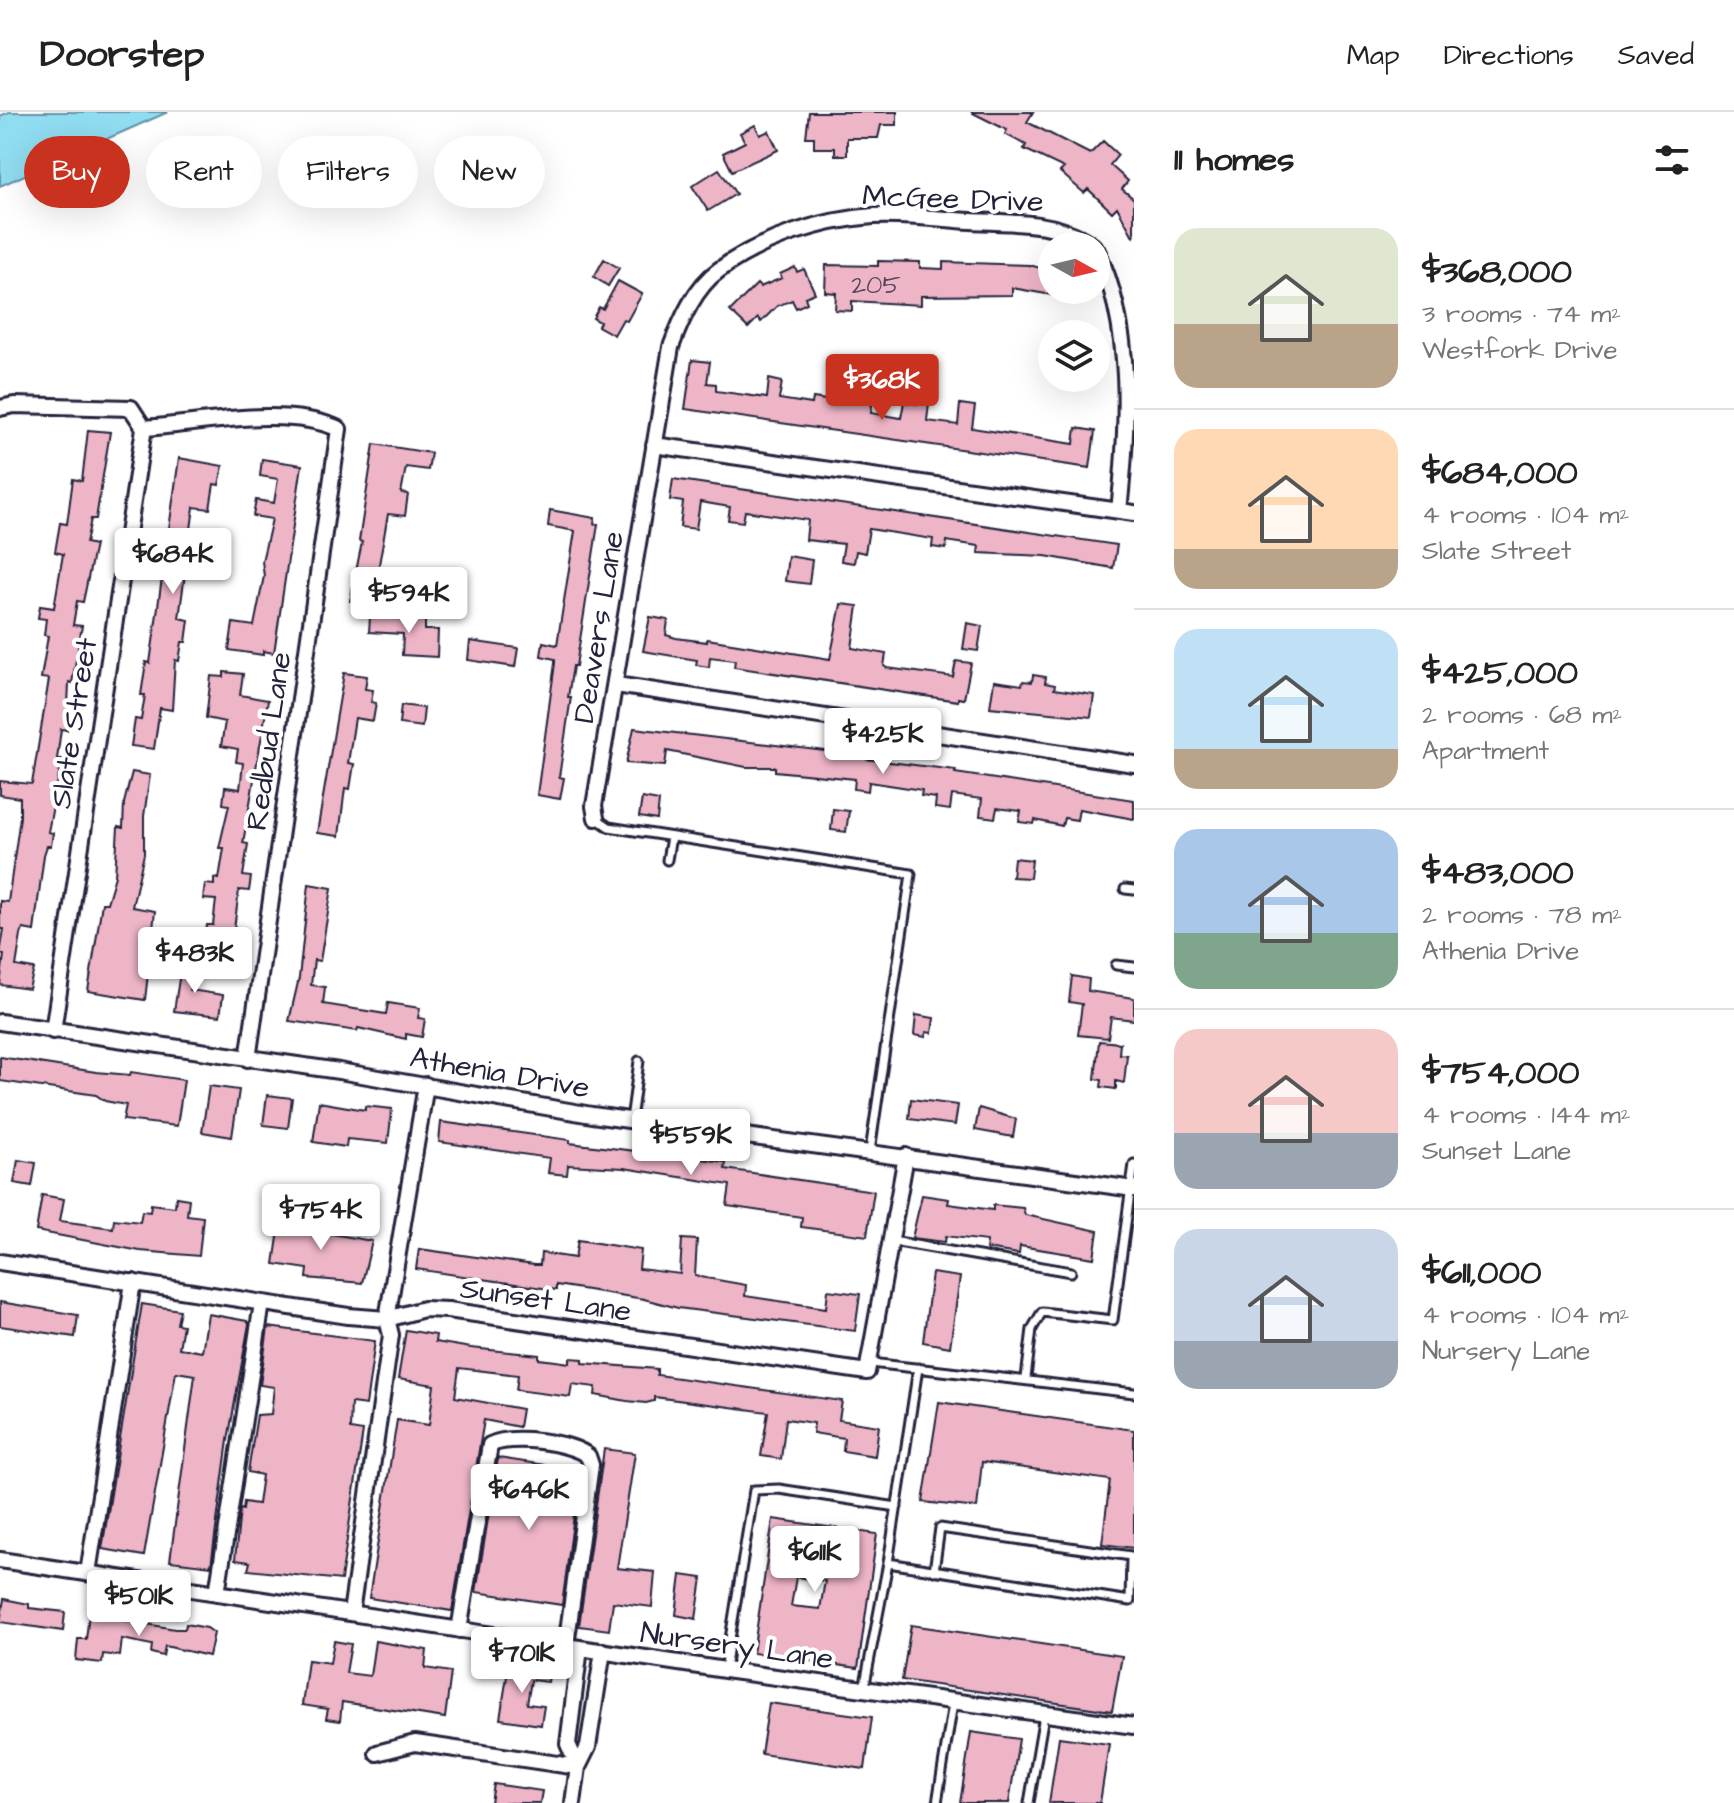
<!DOCTYPE html>
<meta charset="utf-8">
<style>
body{margin:0;font-family:"Architects Daughter",sans-serif;background:#f2f2f2;color:#222;height:100vh;display:flex;flex-direction:column;font-size:30px;white-space:nowrap}
*{box-sizing:border-box;margin:0}
p{font-size:26px;color:#767676}
.icon{flex:none;width:44px;height:44px;fill:none;stroke:currentColor;stroke-width:2;stroke-linecap:round;stroke-linejoin:round}
.map{position:relative;flex:1;overflow:hidden}
.panel{display:flex;flex-direction:column;background:#fff;width:600px}
.panel>*{flex:none}
.top-card{position:absolute;left:24px;top:24px;width:760px;height:72px;display:flex;gap:16px}
.needle{width:52px;rotate:98deg}
.tools{position:absolute;left:1038px;top:120px;display:grid;gap:16px}
.tools a{display:grid;place-items:center;width:72px;height:72px;border-radius:50%;background:#fff;box-shadow:0 8px 32px #0002;font-size:40px}
.price{position:absolute;translate:-50% -68px;padding:0 18px;border-radius:8px;background:#fff;color:#222;font-size:26px;line-height:52px;filter:drop-shadow(0 2px 4px #0008)}
.price::after{content:'';position:absolute;left:50%;top:48px;width:24px;height:18px;margin-left:-12px;background:inherit;clip-path:polygon(0 0,100% 0,50% 100%)}
.price.on{background:#c8321e;color:#fff}
ul{padding:0;list-style:none}
li{display:flex;align-items:center;gap:24px;height:200px;padding:0 40px}
li+li{border-top:2px solid #e0e0e0}
li span{display:grid;place-items:center;flex:none;width:224px;height:160px;border-radius:24px;color:#555}
li>.icon{margin-inline-start:auto}
span .icon{width:96px;height:96px;fill:#fffc;stroke-width:1}
li b{font-size:34px}
h2{display:flex;justify-content:space-between;align-items:center;height:96px;padding:0 40px;font-size:34px}
.chip{padding:0 28px;border-radius:36px;background:#fff;box-shadow:0 8px 32px #0002;font-size:28px;line-height:72px}
.chip.on{background:#c8321e;color:#fff}
header{display:flex;align-items:center;gap:48px;box-sizing:border-box;height:112px;padding:0 40px;background:#fff;border-bottom:2px solid #e0e0e0}
header strong{font-size:38px}
nav{display:flex;gap:44px;margin-inline-start:auto;font-size:28px}
main{display:flex;flex:1;min-height:0}
.map>svg:first-child{display:block}
.water{fill:#90dcf0;stroke:#6492a8;stroke-width:2}
.building{fill:#eeb5c7;stroke:#22223b;stroke-width:2;fill-rule:evenodd}
.lines{fill:none;stroke-linecap:round;stroke-linejoin:round}
.service-casing{stroke:#22223b;stroke-width:13}
.minor-casing{stroke:#22223b;stroke-width:20}
.service{stroke:#fff;stroke-width:7}
.minor{stroke:#fff;stroke-width:14}
.labels{text-anchor:middle;stroke-width:8;stroke-linejoin:round;paint-order:stroke}
.number-label{font-size:26px;fill:#55475e}
.street-label{font-size:30px;fill:#22223b;stroke:#fff}
</style>
<header>
<strong>Doorstep</strong>
<nav><a>Map</a><a>Directions</a><a>Saved</a></nav>
</header>
<main>
<div class="map">
<svg width="1134" height="1691" viewBox="0 0 1134 1691">
<rect width="100%" height="100%" fill="#fff"/>
<filter id="ink" filterUnits="userSpaceOnUse"><feTurbulence type="fractalNoise" baseFrequency=".0125" numOctaves="2"/><feDisplacementMap in="SourceGraphic" scale="16" xChannelSelector="R" yChannelSelector="G"/><feConvolveMatrix kernelMatrix="1 2 1 2 8 2 1 2 1" color-interpolation-filters="sRGB"/></filter>
<g filter="url(#ink)">
<!-- water -->
<path class="water" d="M9,0H168L0,74V4Z"/>
<!-- building -->
<path class="building" d="M809,0H897V13H881L878,26H847V43H835V36H814V25H806Z
M971,0H1033L1027,10L1090,42L1103,29L1118,43L1110,53L1128,69L1122,77L1134,87V126L1117,95L1112,100L1088,77L1084,81L1060,60L1064,56L1024,37L1026,33L1005,22L1007,18Z
M755,13L760,23L769,19L778,38L732,59L723,41L745,30L740,21Z
M719,57L736,82L708,99L692,74Z
M604,147L619,156L608,174L594,165Z
M878,149L920,150V156L943,157V150L1029,153L1052,159V183L1012,176V183L921,184V193L852,189V199L835,198L836,181L825,180L826,153L878,154Z
M795,155L797,160L804,157L815,181L805,185L807,191L796,196L792,188L777,194L761,210L758,206L748,216L730,199L757,172L760,175L782,166L780,162Z
M618,169L642,182L627,209L623,207L614,223L598,214L600,210L593,206L599,195L603,197Z
M692,248L710,250L707,271L716,272V279L767,286L769,267L782,270L779,287L812,292L813,286L826,288L827,279L860,283L873,285L871,301L901,306L904,290L917,292L918,289L929,291L927,309L958,313L960,292L975,294L972,316L1074,332L1076,316L1095,319L1090,356L685,297Z
M88,318L110,320L96,407H91L86,431L95,433L92,447L83,490L77,489L73,513L82,514L72,571L69,570L67,618L61,617L57,647H62L48,720L53,721L51,734H47L44,743L34,819L23,817L21,823L16,854L34,857L29,877L0,873L4,843L0,842L4,817H0V789L8,790L20,705V686L0,683V669L32,672L49,567L41,566L48,524L44,523L46,507L38,506L40,494L54,496L63,442L55,440L60,411L67,412L73,367L82,369Z
M374,332L431,341L428,358L406,355L401,381L408,382L405,404L388,402L372,492L350,489L362,430L359,429Z
M179,346L223,354L219,373L214,372L210,397L194,395L179,506L189,508L186,530H182L179,549L175,548L172,598L160,596L154,637L131,634L135,607L141,608L145,583H141L146,550L150,551Z
M262,347L302,353L274,541L263,539V543L229,538L233,511L254,514L264,464L262,449L272,407L253,404L256,388L274,391L278,367L260,364Z
M673,367L1117,433L1113,456L1045,444L978,441L979,434L952,430L947,429L946,437L932,435L933,427L869,417L865,441L856,439L854,451L841,449L844,432L806,428L808,408L745,399L743,410L728,408L730,395L700,390L696,417L680,415L683,390L670,388Z
M550,398L595,406L594,412H598L576,554H573L568,585H571L559,665L564,666L560,687L537,683L555,551V547L541,544L543,530L557,533L575,419L548,414Z
M788,444L812,448L809,472L785,469Z
M841,492L858,494L852,536L886,542L884,554L887,556L953,565L956,549L971,551L964,587L958,586V589L734,555L735,548L710,545L709,555L696,553L697,548L643,539L650,505L668,508L666,523L676,526L707,530V527L830,547Z
M370,505L425,508V518H438L437,545L402,543L403,522L369,520Z
M967,511L982,514L978,539L963,537Z
M470,529L518,536L515,555L468,548Z
M224,560L243,562L240,583L268,588L243,731L248,732L243,764L251,765L249,779L239,778L229,857L202,853L207,813H213L216,788L203,787L205,772L214,773V766L219,767L224,736H219L229,693L223,692L225,675L240,677L243,651L236,650L238,637L221,634L225,610L206,606L211,564L224,565Z
M344,561L367,564L365,577L373,578L371,590L376,591L373,609L355,606L348,651L354,652L350,677L345,676L339,724L317,721Z
M1033,563L1046,565L1045,571L1055,573L1054,577L1094,583L1091,605L990,595L994,569L1022,573L1023,569L1032,570Z
M401,593L424,596L422,615L399,612Z
M634,616L866,644V647L956,658L955,661L1134,688V707L1079,697L1077,708L1064,706L1062,714L1035,708L1034,712L1019,710L1021,699L997,696L995,706L980,704L982,687L952,683L950,698L935,696L936,686L921,684L922,678L869,670L868,679L854,677L855,667L775,659V655H746L667,639L665,654L626,651Z
M132,660L150,663L144,704V742L132,795L155,799L145,888L88,879L102,791H107L115,764L118,715L123,716L124,691Z
M642,686L659,689L657,708L639,705Z
M833,697L849,699L846,720L831,718Z
M1014,746L1032,748L1030,766L1012,765Z
M309,772L332,776L320,849L314,848L311,873L325,875L323,892L386,902L388,891L420,896L418,906L425,907L422,925L406,922V927L358,916L357,919L289,909L299,866Z
M182,848L195,851L190,878L223,883L220,904L174,899Z
M1072,864L1089,867L1088,879L1134,886V908L1111,905L1108,926L1078,923L1082,892L1069,890Z
M916,903L934,906L932,921L926,920V925L914,923Z
M1099,929L1120,931L1119,942L1127,943L1124,971L1116,969V977L1101,975L1102,968L1095,967Z
M0,945L96,960L130,963L131,960L184,968L177,1014L123,1008L126,993L105,989L96,983L0,969Z
M209,974L239,978L232,1025L202,1020Z
M267,983L292,986L288,1016L263,1013Z
M911,987L958,993L955,1013L909,1007Z
M319,990L365,998V994L392,997L388,1031L347,1027L346,1035L313,1030Z
M979,996L1016,1007L1013,1025L975,1018Z
M441,1010L570,1028V1031L726,1050L725,1057L874,1079L867,1124L801,1115L802,1105L727,1094L730,1073L624,1056L568,1053L567,1063L548,1061L550,1046L439,1030Z
M18,1048L36,1051L32,1074L14,1071Z
M42,1083L64,1087L60,1109L113,1116L114,1107L140,1110L142,1099L150,1100L151,1092L175,1095L176,1085L189,1087L187,1103L203,1105L199,1144L140,1139L36,1119Z
M922,1083L949,1087L948,1092L993,1098V1093L1023,1096L1025,1103L1098,1119L1094,1146L1020,1134L1019,1142L986,1137L987,1129L946,1124L945,1130L912,1126Z
M281,1105L310,1110L309,1118L372,1129L362,1171L307,1166L308,1157L274,1152Z
M682,1127L697,1128L695,1164L746,1173L745,1184L826,1196L828,1178L860,1182L855,1219L678,1196L644,1187L556,1173V1178L416,1157L419,1137L534,1153H540L541,1141L575,1146L578,1128L641,1138L639,1157L680,1162Z
M932,1161L960,1165L950,1235L923,1230Z
M0,1190L78,1203L75,1225L0,1214Z
M142,1192L180,1198L177,1212L183,1213L179,1236L202,1240L208,1202L247,1209L249,1212L228,1328L211,1454L170,1449L195,1263L176,1260L144,1444L102,1437Z
M268,1215L375,1229L366,1293L351,1291L350,1317L363,1319L341,1468L248,1458L250,1450L235,1448L240,1397L243,1398L244,1390L258,1392L262,1363L248,1360L257,1303L271,1302L274,1275L260,1273Z
M406,1218L436,1223L435,1230L471,1236L539,1243V1247L556,1249L570,1251V1246L583,1247V1251L657,1257V1263L842,1289L839,1308L879,1314L875,1344L843,1339L844,1326L813,1321L814,1311L786,1307L781,1347L761,1344L768,1300L654,1285V1289L646,1291L627,1289L595,1283L596,1275L572,1272L570,1285L516,1278L518,1263L459,1256L455,1285L522,1297L519,1315L484,1308L452,1499L369,1486L397,1308L429,1313L434,1273L398,1267Z
M939,1290L1134,1318V1436L1102,1432L1110,1368L982,1350L977,1396L923,1390Z
M604,1337L635,1341L617,1456L655,1460L652,1495L613,1490L609,1518L579,1514Z
M498,1346L580,1358L562,1493L476,1480Z
M773,1407L877,1422L858,1556L753,1541ZM796,1465L825,1469L820,1497L791,1494Z
M681,1463L702,1466L696,1507L676,1503Z
M4,1487L29,1492V1496L65,1500L63,1519L0,1510Z
M89,1502L175,1517H185L186,1512L207,1516L214,1521L209,1544L165,1534L163,1544L151,1541L152,1533L122,1527L120,1544L103,1542L102,1551L76,1548L78,1527H86Z
M911,1513L1122,1544L1112,1599L902,1568Z
M334,1529L351,1532L346,1561L370,1564L375,1529L427,1538L425,1556L451,1560L445,1606L342,1590L340,1609L326,1607L328,1597L302,1593L308,1548L330,1551Z
M509,1552L550,1558L548,1570L531,1568L527,1592L544,1594L541,1613L500,1607Z
M769,1591L872,1605L865,1657L761,1642Z
M971,1620L1019,1627L1009,1691H960Z
M1059,1625L1109,1632L1100,1691H1049Z
M494,1672L542,1679L540,1691H491Z"/>
<g class="lines">
<defs>
<path id="service" d="M596,706L609,715L911,762L870,1039
M667,748L671,725
M1125,777L1134,778
M1116,853L1134,855
M631,1008L639,949
M892,1129L1071,1160
M871,1251L1134,1281
M1026,1266L1032,1217L1042,1200L1113,1208L1134,1052
M888,1451L918,1256
M725,1558L754,1378L779,1377L897,1395
M864,1577L888,1451L1130,1489L1131,1444L940,1416L934,1459
M937,1691L953,1591
M1029,1691L1044,1603"/>
<path id="minor" d="M1096,137C1134,215 1128,314 1119,399
M0,296L14,293L131,296L144,316
M654,333L1134,401
M616,573L1134,652
M596,706L594,694L671,235C681,208 695,175 719,158C761,127 821,108 873,104C905,102 939,107 971,109C1011,111 1060,108 1093,134
M0,910L339,959L592,1003L1134,1077
M53,919L144,316C202,312 286,293 339,317L248,947
M0,1150L348,1204L387,1207L424,1197L448,1198L867,1260L906,1044
M0,1448L725,1558L1134,1614
M88,1461L133,1170
M217,1481L262,1191
M351,1501L391,1223L387,1207L426,973
M459,1518L490,1333C510,1322 572,1330 588,1344L591,1353L566,1534
M377,1641L415,1631L578,1655
M578,1655L568,1632L580,1536
M573,1691L578,1655L588,1635L603,1539"/>
</defs>
<!-- service casing -->
<use href="#service" class="service-casing"/>
<!-- minor casing -->
<use href="#minor" class="minor-casing"/>
<!-- service -->
<use href="#service" class="service"/>
<!-- minor -->
<use href="#minor" class="minor"/>
</g>
</g>
<g class="labels">
<!-- number labels -->
<g class="number-label">
<text x="876" y="181">205</text>
</g>
<!-- street labels -->
<g class="street-label">
<text transform="translate(953 86) rotate(2)" y="10">McGee Drive</text>
<text transform="translate(598 515) rotate(-81)" y="10">Deavers Lane</text>
<text transform="translate(73 611) rotate(-81)" y="10">Slate Street</text>
<text transform="translate(268 629) rotate(-82)" y="10">Redbud Lane</text>
<text transform="translate(500 960) rotate(10)" y="10">Athenia Drive</text>
<text transform="translate(546 1187) rotate(8)" y="10">Sunset Lane</text>
<text transform="translate(737 1533) rotate(8)" y="10">Nursery Lane</text>
</g>
</g>
</svg>
<div class="tools">
<a><svg class="needle" viewBox="-14 -14 28 28"><path d="M0-13l5 13h-10z" fill="#e53935"/><path d="M0 13l5-13h-10z" fill="#767676"/></svg></a>
<a><svg class="icon" aria-label="layers" viewBox="0 0 24 24"><path d="M12 4l9 5-9 5-9-5zM3 14l9 5 9-5"/></svg></a>
</div>
<b class="price on" style="left:882px;top:310px">$368K</b>
<b class="price" style="left:173px;top:484px">$684K</b>
<b class="price" style="left:409px;top:523px">$594K</b>
<b class="price" style="left:883px;top:664px">$425K</b>
<b class="price" style="left:195px;top:883px">$483K</b>
<b class="price" style="left:691px;top:1065px">$559K</b>
<b class="price" style="left:321px;top:1140px">$754K</b>
<b class="price" style="left:529px;top:1420px">$646K</b>
<b class="price" style="left:815px;top:1482px">$611K</b>
<b class="price" style="left:139px;top:1526px">$501K</b>
<b class="price" style="left:522px;top:1583px">$701K</b>
<div class="top-card">
<a class="chip on">Buy</a>
<a class="chip">Rent</a>
<a class="chip">Filters</a>
<a class="chip">New</a>
</div>
</div>
<section class="panel">
<h2>11 homes<svg class="icon" aria-label="filters" viewBox="0 0 24 24"><path d="M4 7h16M4 17h16"/><circle cx="9" cy="7" r="2"/><circle cx="15" cy="17" r="2"/></svg></h2>
<ul>
<li><span style="background:linear-gradient(#dfe7d0 60%,#b9a48a 0)"><svg class="icon" aria-label="home" viewBox="0 0 24 24"><path d="M3 11l9-7 9 7M6 9v11h12V9"/></svg></span><div><b>$368,000</b><p>3 rooms · 74 m²</p><p>Westfork Drive</p></div></li>
<li><span style="background:linear-gradient(#ffd9b3 75%,#b9a48a 0)"><svg class="icon" aria-label="home" viewBox="0 0 24 24"><path d="M3 11l9-7 9 7M6 9v11h12V9"/></svg></span><div><b>$684,000</b><p>4 rooms · 104 m²</p><p>Slate Street</p></div></li>
<li><span style="background:linear-gradient(#bfe0f5 75%,#b9a48a 0)"><svg class="icon" aria-label="home" viewBox="0 0 24 24"><path d="M3 11l9-7 9 7M6 9v11h12V9"/></svg></span><div><b>$425,000</b><p>2 rooms · 68 m²</p><p>Apartment</p></div></li>
<li><span style="background:linear-gradient(#a9c7e8 65%,#7fa58c 0)"><svg class="icon" aria-label="home" viewBox="0 0 24 24"><path d="M3 11l9-7 9 7M6 9v11h12V9"/></svg></span><div><b>$483,000</b><p>2 rooms · 78 m²</p><p>Athenia Drive</p></div></li>
<li><span style="background:linear-gradient(#f6c9c9 65%,#9aa5b1 0)"><svg class="icon" aria-label="home" viewBox="0 0 24 24"><path d="M3 11l9-7 9 7M6 9v11h12V9"/></svg></span><div><b>$754,000</b><p>4 rooms · 144 m²</p><p>Sunset Lane</p></div></li>
<li><span style="background:linear-gradient(#c9d6e8 70%,#9aa5b1 0)"><svg class="icon" aria-label="home" viewBox="0 0 24 24"><path d="M3 11l9-7 9 7M6 9v11h12V9"/></svg></span><div><b>$611,000</b><p>4 rooms · 104 m²</p><p>Nursery Lane</p></div></li>
</ul>
</section>
</main>
